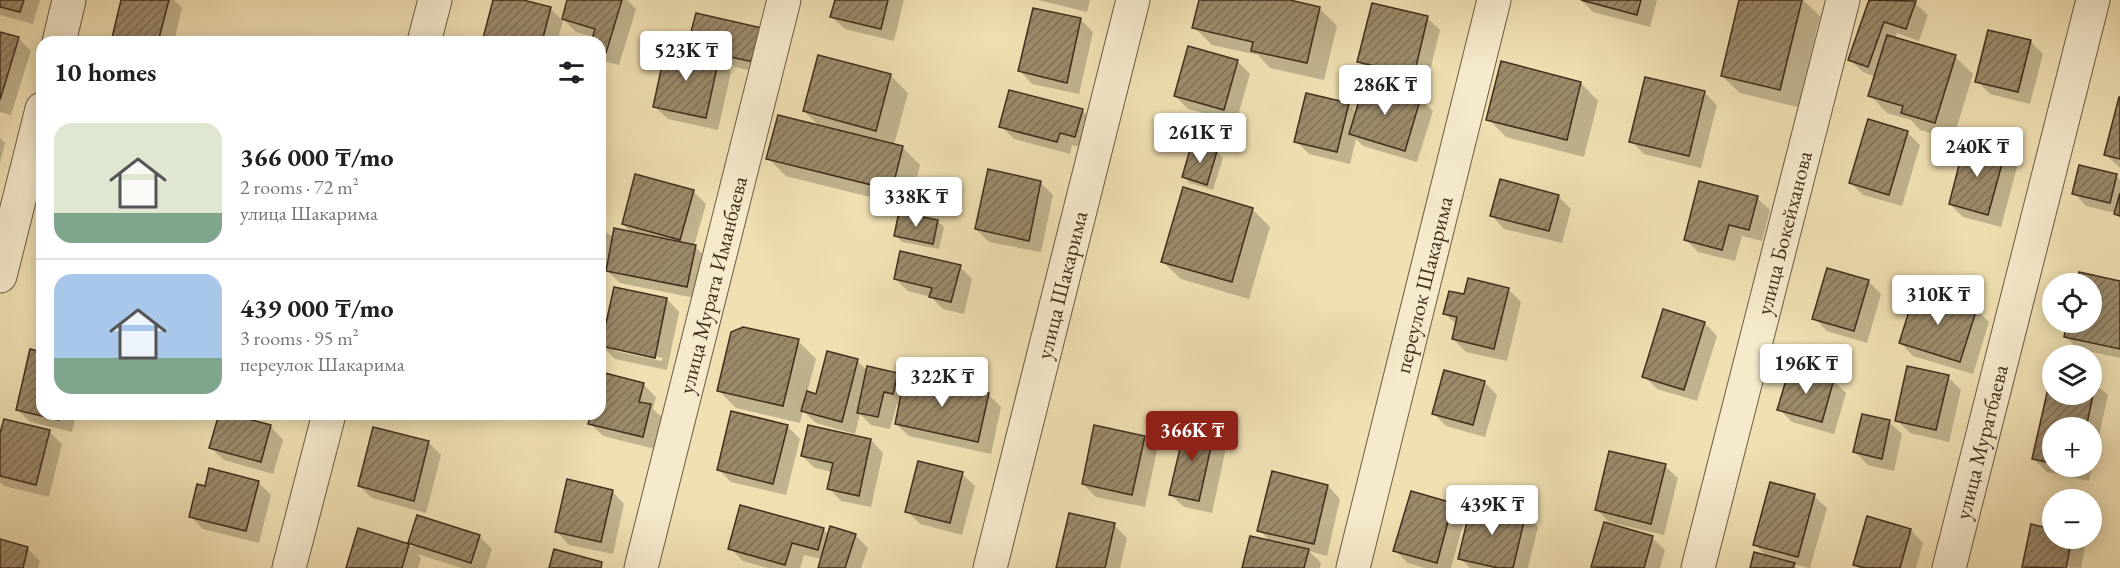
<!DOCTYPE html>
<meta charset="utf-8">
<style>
body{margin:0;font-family:"EB Garamond",serif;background:#f2f2f2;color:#202124;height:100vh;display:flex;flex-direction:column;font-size:22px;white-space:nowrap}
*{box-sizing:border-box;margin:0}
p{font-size:20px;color:#757577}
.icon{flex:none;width:33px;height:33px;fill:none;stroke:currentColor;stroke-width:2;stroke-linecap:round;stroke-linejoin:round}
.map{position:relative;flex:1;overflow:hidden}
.drawer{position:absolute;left:36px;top:36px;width:570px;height:384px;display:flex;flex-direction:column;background:#fff;border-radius:18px;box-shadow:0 3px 15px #0003}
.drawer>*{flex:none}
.controls{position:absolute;left:2042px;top:273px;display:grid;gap:12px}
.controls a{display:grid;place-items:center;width:60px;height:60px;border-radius:50%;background:#fff;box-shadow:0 3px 15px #0003;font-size:30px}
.price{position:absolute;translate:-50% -51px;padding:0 14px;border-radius:6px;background:#fff;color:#222;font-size:20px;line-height:39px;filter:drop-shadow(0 2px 3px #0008)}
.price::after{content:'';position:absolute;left:50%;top:36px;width:18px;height:14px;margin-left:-9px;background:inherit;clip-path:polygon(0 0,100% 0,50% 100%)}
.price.current{background:#8f2418;color:#fff}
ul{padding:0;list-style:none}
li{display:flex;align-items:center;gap:18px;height:150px;padding:0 18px}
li+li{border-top:2px solid #e0e0e0}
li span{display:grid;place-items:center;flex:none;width:168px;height:120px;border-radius:18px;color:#555}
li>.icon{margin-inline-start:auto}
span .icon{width:72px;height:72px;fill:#fffc;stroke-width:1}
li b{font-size:26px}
h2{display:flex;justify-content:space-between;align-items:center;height:72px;padding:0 18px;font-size:26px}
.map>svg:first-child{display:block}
.shadow{fill:#0003;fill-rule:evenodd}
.building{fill:url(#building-hatch);stroke:#412e1d;stroke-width:1.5}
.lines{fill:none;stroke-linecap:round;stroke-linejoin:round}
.minor-casing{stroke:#6c5a42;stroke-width:35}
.minor{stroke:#f5eacc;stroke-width:33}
.labels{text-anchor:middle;stroke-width:4.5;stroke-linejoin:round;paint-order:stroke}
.street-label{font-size:22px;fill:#412e1d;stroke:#f5eacc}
</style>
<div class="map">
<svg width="2120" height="568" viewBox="0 0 2120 568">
<defs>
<pattern id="building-hatch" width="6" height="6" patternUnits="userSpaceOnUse" patternTransform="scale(1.5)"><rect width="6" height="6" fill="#9b8a6a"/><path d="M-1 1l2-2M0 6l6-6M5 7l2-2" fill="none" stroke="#807157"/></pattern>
</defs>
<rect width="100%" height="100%" fill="#efdfb1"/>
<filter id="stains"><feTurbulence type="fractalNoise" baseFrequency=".00333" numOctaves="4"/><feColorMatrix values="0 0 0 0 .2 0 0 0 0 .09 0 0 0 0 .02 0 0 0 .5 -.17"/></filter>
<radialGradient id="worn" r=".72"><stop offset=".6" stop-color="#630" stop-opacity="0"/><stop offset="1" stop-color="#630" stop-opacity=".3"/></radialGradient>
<!-- shadow -->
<path class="shadow" d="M0,0H40L33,24L0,15Z
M123,0H174L182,8L174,42H112Z
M494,0H516L550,8L563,21L557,42H484Z
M569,0H627L636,9L619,65L603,61L600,58V42H592L594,37L576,32L563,19Z
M836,0H904L894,41L845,29L832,17Z
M1038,0H1090L1087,12Z
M1200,0H1283L1319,8L1337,26L1324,80L1270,68L1258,55L1212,45L1194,27Z
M1581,0H1657L1650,27L1593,12Z
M1741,0H1803L1820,16L1798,107L1740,93L1722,76Z
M1871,0H1907L1915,3L1928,15L1919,41L1897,33L1895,38L1955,57L1973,74L1953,140L1920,130L1911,120L1887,113L1870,95L1876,77L1863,72L1850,60Z
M697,15L766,74L735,67L722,54L724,49L705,45L693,32Z
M1427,18L1440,30L1426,87L1371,74L1359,61Z
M1081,20L1093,32L1079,94L1032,84L1020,71Z
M0,33L18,38L31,51L11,115L0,112Z
M2030,41L2043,54L2030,104L1990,94L1977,81Z
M718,59L731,72L718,130L668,119L655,107Z
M1237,61L1250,74L1236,122L1188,109L1175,96Z
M890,75L908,93L894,145L902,147L920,165L910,207L786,176L768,158L820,127L804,111Z
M1581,83L1598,101L1584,157L1506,137L1488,119Z
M1704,92L1717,105L1701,168L1644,154L1631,141Z
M1420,98L1433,111L1417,162L1363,146L1356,139L1350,164L1309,154L1296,141L1348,105L1357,113Z
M2120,100V168L2106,155Z
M1082,110L1095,123L1088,149L1072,145L1070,154L1014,139L1001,126Z
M1907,132L1920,145L1902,206L1863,195L1850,182Z
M0,138L5,143L0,163Z
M1217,152L1223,158L1213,190L1190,183L1184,177Z
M2004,154L2017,167L2001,227L1963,217L1950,204Z
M2116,176L2120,180V218L2115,213L2086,206L2074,193Z
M1040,182L1053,195L1041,252L989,242L976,229Z
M693,191L706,204L694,246L708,259L700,299L620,283L607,271L608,266H605L602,277H600V228L614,238L633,234L623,224Z
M1558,196L1571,209L1562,243L1504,229L1492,216Z
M1757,198L1770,210L1762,241L1742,236L1735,261L1698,252L1686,240Z
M1252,209L1270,227L1249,299L1181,279L1163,262Z
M937,221L944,227L939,249L902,242L896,236Z
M960,267L972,279L964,314L943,309L931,297L908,291L895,279Z
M1868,281L1881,294L1867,343L1827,331L1814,318Z
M2120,283V358L2078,349L2065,336L2091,322Z
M1508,289L1521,302L1507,361L1466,352L1453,339L1457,325L1445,314L1465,296Z
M667,299L679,312L667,370L615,359L602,346ZM615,348L663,358L662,361L615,351Z
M1976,309L1989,322L1973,374L1913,356L1901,343Z
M1705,323L1717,336L1697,401L1657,389L1644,376Z
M798,341L816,359L807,393L817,396L857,361L868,371L897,374L905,382L988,394L1001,407L991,454L909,436L896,424L900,405L897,404L890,429L871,425L860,414L855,434L816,423L803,411L800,423L736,408L718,390Z
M42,353V414H76L72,432L30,422L17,409Z
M602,374L643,384L656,397L653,409L663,418L655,449L603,436L590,423L592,414H600Z
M1948,377L1961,390L1949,442L1910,433L1897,420Z
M2052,378V394H2091V381L2108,395L2089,481L2047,472L2034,459ZM2052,428H2091V466H2052Z
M1833,380L1846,393L1834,434L1792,422L1779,409Z
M1484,382L1497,395L1485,437L1446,426L1434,414Z
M221,414L271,427L283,440L273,474L224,460L211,448Z
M1889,422L1902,434L1894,471L1868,465L1855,452Z
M787,426L800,439L786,495L731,482L719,470Z
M49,431L62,444L49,497L4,486L0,482V439Z
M1214,431L1227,443L1212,513L1184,507L1171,495Z
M1144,437L1157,450L1145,507L1096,497L1083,484Z
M871,440L883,453L871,507L841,501L829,488L832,472L815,468L802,456Z
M428,442L441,455L426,513L372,498L359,486Z
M1665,466L1678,478L1664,535L1609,522L1596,509Z
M1273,473L1328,486L1340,499L1327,556L1309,551L1321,563L1320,568H1244L1271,542L1259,530Z
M962,474L975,486L962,535L920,524L907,511Z
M258,482L271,495L259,543L203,529L190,516L206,487Z
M612,491L624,504L613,554L569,545L557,532Z
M1412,493L1453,505L1465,517L1451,568H1425L1408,563L1395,550Z
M1814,496L1827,508L1810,568L1793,564L1797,568H1751L1768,558L1755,544Z
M741,507L824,530L829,535H855L868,548L861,568H819L822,559L804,555L800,568H768L743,561L730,548Z
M1525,514L1538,527L1528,568H1470L1460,558Z
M1114,525L1127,538L1120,568H1058Z
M359,530L414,547L410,543L479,536L492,549L486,568H462L417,554L421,558L418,568H347Z
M1911,530L1923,543L1916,568H1858L1855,564Z
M2052,530V538H2076L2085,547L2081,568L2024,566Z
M1652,538L1665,550L1660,568L1593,567Z
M0,541L27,548L40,561L38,568H0Z"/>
<!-- building -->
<path class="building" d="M0,0H24L20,12L0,7Z
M121,0H169L158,42H111Z
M493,0H523L551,7L542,42H482Z
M567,0H622L606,53L600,52V42H591L595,29L562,19Z
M835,0H888L881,29L830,17Z
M1199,0H1290L1320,7L1307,63L1251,51L1253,42L1192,28Z
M1581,0H1641L1637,15Z
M1739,0H1802L1780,90L1721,76Z
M1869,0L1916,1L1906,29L1884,22L1868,67L1848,60Z
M1372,3L1428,16L1414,75L1357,62Z
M1033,8L1081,18L1067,83L1018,71Z
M696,13L762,28L754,62L721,55L724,40L691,32Z
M1988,30L2031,40L2018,92L1975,82Z
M0,32L19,37L0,100Z
M1887,35L1956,55L1935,123L1901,113L1903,106L1868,96Z
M1188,46L1238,60L1224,110L1174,96Z
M666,47L719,58L706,118L653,107Z
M818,55L891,74L876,131L803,111Z
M1501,61L1581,82L1567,140L1486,120Z
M1645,77L1705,91L1689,156L1629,142Z
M1365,81L1421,97L1405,151L1349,134Z
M1009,90L1083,109L1075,137L1060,133L1057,142L999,127Z
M1306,93L1349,103L1337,152L1294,142Z
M2119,97H2120V159L2104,155Z
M778,115L903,146L892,190L766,159Z
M1868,119L1908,131L1889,195L1849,183Z
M1965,142L2005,153L1988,215L1949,204Z
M1192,143L1217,151L1207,185L1182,177Z
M2079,165L2117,174L2110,203L2072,194Z
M988,169L1041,181L1029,241L975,229Z
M635,174L694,190L680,240L622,224Z
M1500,179L1559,195L1549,231L1490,216Z
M1699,181L1758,196L1749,230L1729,225L1722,250L1684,240Z
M1183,187L1253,208L1232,282L1161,262Z
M2120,193V216L2114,214Z
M899,212L938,220L933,244L894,236Z
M600,227L605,228L600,255Z
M614,228L696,245L687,287L606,271Z
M900,251L961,265L951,302L929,297L932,288L894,279Z
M1827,268L1869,280L1854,331L1812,319Z
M2079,272L2120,281V349L2064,337L2067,322H2091V284H2076Z
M1468,278L1509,288L1494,349L1452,339L1457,317L1443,314L1449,291L1464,294Z
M614,287L667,298L655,358L601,346Z
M1916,289L1977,308L1960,362L1899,343Z
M1663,309L1705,322L1684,390L1642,377Z
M743,327L799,339L783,406L717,391L731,332Z
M30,349L42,352V414H60L59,420L16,410Z
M827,351L858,359L842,422L801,411L807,391L816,394Z
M867,366L898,373L893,394L884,392L878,417L857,413Z
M1907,366L1949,375L1936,430L1895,421Z
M1790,367L1834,379L1822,422L1777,410Z
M1444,370L1485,381L1473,425L1432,414Z
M2052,371V394H2091V380L2096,381L2086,428H2052V463L2032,459Z
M601,372L644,383L639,402L651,404L643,437L588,424L591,414H600Z
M905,375L989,393L978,442L895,424Z
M731,411L788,425L773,484L717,470Z
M219,414H230L271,425L261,462L209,448Z
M1862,414L1890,420L1882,459L1853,452Z
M4,419L50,430L36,485L0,476V433Z
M1186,423L1215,429L1199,501L1169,495Z
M808,425L871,439L859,496L827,489L833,463L801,456Z
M1094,425L1145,436L1132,495L1082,484Z
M373,427L429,441L414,501L358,486Z
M1609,451L1666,464L1651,524L1595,510Z
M918,461L963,472L950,523L905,512Z
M209,468L259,481L246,531L189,517L197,484L205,486Z
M1272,471L1328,485L1314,544L1257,531Z
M567,479L613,490L601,542L555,532Z
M1770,482L1815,494L1798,557L1753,545Z
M1411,491L1453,503L1437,563L1393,551Z
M1472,501L1526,513L1513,568H1498L1458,559Z
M740,505L824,528L818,550L792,543L785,565L728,549Z
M1069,513L1115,523L1105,568H1056Z
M417,515L480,535L471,563L408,543Z
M1867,516L1911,529L1900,568H1865L1853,565Z
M1604,522L1653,536L1644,568L1591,567Z
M2031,524L2052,529V538H2072L2066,568L2022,567Z
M830,526L856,534L845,568H818Z
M358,528L409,544L402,568H346Z
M1250,536L1309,549L1304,568H1242Z
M0,539L28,547L23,568H0Z
M554,549L602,562L601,568H549Z
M1754,552L1795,563L1793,568H1750Z"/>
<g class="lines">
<defs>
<g id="minor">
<path d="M59,42L69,0"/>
<path d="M424,42L435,0"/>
<path d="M0,276L42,109"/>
<path d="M289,568L329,414"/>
<path id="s1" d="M641,568L784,0"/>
<path id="s2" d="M990,568L1133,0"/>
<path id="s3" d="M1353,568L1494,0"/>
<path id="s4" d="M1698,568L1843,0"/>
<path id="s5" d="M1949,568L2093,0"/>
</g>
</defs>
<!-- minor casing -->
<use href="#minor" class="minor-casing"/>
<!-- minor -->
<use href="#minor" class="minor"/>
</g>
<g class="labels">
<!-- street labels -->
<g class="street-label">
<text dy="8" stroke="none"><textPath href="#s4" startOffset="346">улица Бокейханова</textPath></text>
<text dy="8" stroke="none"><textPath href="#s1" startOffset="292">улица Мурата Иманбаева</textPath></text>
<text dy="8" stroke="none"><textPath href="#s2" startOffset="292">улица Шакарима</textPath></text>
<text dy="8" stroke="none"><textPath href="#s3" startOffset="292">переулок Шакарима</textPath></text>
<text dy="8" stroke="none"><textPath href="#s5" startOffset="130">улица Муратбаева</textPath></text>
</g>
</g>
<rect width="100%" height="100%" filter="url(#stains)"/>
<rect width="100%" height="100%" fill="url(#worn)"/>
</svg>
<div class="controls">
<a><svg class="icon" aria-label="locate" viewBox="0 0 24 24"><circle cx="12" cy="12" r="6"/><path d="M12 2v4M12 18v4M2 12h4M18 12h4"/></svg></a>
<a><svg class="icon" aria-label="layers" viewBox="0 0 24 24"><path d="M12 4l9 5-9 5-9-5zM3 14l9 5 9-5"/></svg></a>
<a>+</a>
<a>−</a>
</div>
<b class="price" style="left:686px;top:82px">523K ₸</b>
<b class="price" style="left:1385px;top:116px">286K ₸</b>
<b class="price" style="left:1200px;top:164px">261K ₸</b>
<b class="price" style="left:1977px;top:178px">240K ₸</b>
<b class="price" style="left:916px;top:228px">338K ₸</b>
<b class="price" style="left:1938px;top:326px">310K ₸</b>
<b class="price" style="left:1806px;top:395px">196K ₸</b>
<b class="price" style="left:942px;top:408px">322K ₸</b>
<b class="price current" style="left:1192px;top:462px">366K ₸</b>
<b class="price" style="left:1492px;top:536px">439K ₸</b>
<section class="drawer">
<h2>10 homes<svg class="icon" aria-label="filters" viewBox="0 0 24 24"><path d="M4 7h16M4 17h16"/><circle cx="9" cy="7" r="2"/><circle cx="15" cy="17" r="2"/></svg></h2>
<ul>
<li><span style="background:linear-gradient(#dfe7d0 75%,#7fa58c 0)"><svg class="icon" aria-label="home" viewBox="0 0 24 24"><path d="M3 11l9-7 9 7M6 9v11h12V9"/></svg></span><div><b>366 000 ₸/mo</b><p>2 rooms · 72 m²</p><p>улица Шакарима</p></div></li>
<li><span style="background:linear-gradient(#a9c7e8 70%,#7fa58c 0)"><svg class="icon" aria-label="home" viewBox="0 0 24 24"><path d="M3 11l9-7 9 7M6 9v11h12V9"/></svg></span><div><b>439 000 ₸/mo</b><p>3 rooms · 95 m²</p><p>переулок Шакарима</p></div></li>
</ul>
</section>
</div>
